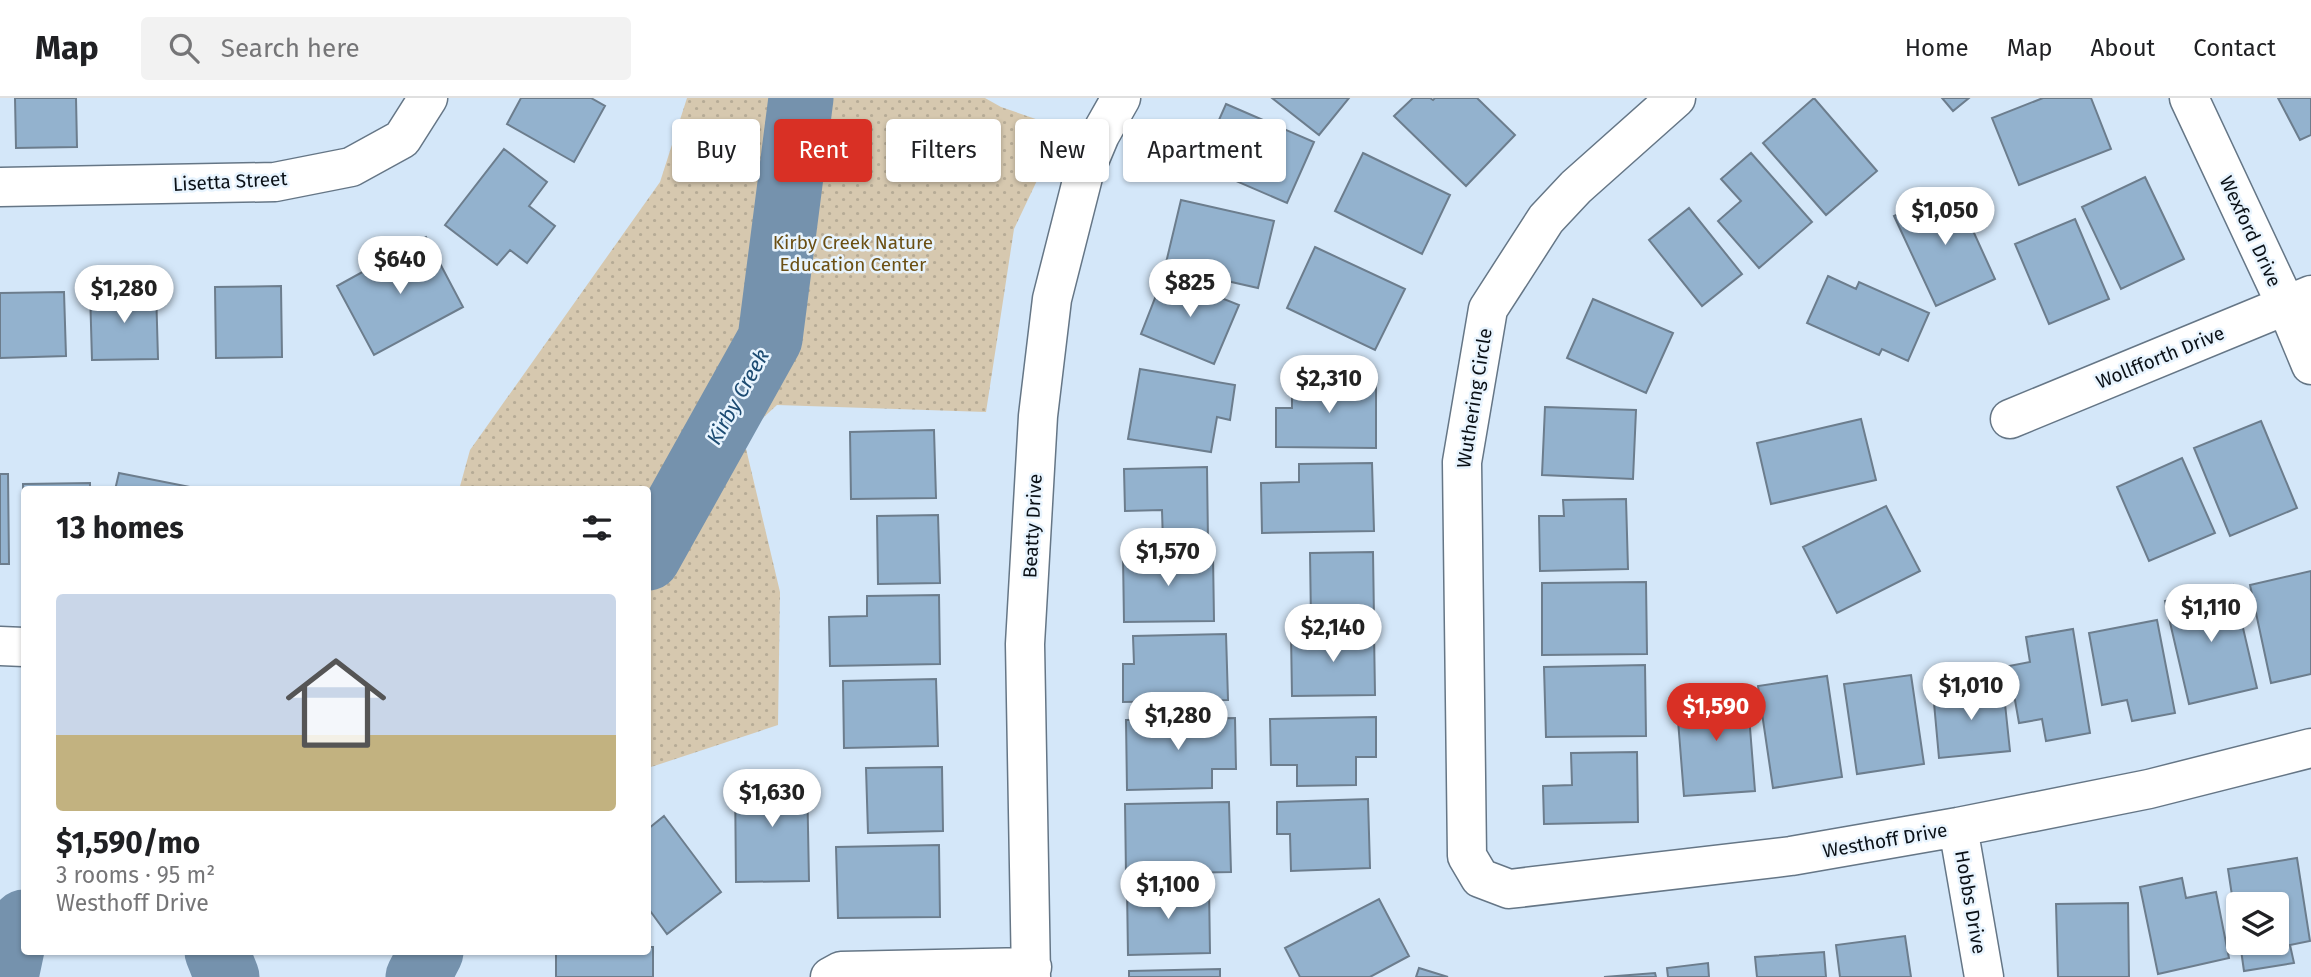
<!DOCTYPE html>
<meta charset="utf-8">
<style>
body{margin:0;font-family:"Fira Sans",sans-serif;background:#f2f2f2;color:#202124;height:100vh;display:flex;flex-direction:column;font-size:26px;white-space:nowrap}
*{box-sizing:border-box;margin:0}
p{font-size:23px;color:#757577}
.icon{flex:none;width:38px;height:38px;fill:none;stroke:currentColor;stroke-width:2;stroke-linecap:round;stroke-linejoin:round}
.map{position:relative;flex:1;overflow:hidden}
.details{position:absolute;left:21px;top:388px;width:630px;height:469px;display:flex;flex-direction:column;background:#fff;border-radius:7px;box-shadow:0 2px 5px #0004}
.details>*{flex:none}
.guide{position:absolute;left:672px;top:21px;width:665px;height:63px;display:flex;gap:14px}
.controls{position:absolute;left:2226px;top:794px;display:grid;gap:14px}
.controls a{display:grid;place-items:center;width:63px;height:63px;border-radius:7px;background:#fff;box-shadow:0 2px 5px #0004;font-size:35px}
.price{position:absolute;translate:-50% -60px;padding:0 16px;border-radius:24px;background:#fff;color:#222;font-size:23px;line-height:46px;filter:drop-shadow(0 2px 4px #0008)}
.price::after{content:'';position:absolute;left:50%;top:42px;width:21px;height:16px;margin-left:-10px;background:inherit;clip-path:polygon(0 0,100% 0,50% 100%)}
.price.on{background:#d93025;color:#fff}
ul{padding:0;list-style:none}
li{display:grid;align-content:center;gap:14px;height:371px;padding:0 35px}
li span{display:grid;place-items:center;height:217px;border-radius:7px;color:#555}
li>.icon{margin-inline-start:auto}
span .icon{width:126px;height:126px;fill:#fffc;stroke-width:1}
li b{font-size:30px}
h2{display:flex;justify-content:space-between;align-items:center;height:84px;padding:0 35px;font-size:30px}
.pill{padding:0 24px;border-radius:7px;background:#fff;box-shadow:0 2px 5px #0004;font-size:24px;line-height:63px}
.pill.on{background:#d93025;color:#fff}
header{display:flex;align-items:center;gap:42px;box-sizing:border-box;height:98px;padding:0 35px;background:#fff;border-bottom:2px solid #e0e0e0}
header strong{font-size:33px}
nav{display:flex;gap:38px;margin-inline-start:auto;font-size:24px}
.search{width:490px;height:63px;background:#f2f2f2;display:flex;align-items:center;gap:18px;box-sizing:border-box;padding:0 24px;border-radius:7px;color:#757577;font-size:26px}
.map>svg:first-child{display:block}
.park{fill:url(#park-dots)}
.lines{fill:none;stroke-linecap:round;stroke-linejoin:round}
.river{stroke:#7592ad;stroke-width:65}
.building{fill:#93b2ce;stroke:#6c7d8d;stroke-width:2}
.minor-casing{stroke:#657686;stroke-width:41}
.minor{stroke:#fff;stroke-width:38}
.labels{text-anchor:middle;stroke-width:5;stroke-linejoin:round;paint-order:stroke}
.street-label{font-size:19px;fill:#0a1016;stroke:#e8f4fe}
.park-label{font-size:19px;fill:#6b4f13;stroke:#e8f4fe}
.water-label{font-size:21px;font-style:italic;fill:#1c4b72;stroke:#e8f4fe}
</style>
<header>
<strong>Map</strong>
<div class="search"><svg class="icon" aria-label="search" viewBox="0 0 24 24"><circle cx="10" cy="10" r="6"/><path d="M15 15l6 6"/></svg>Search here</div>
<nav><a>Home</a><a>Map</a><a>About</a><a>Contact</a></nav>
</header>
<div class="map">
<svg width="2311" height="879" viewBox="0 0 2311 879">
<defs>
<pattern id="park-dots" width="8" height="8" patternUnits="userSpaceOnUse" patternTransform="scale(1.75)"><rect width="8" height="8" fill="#d6c8af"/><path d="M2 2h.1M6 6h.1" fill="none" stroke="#b6ab96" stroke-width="1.8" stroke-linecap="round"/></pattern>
</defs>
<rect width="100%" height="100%" fill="#d4e7f9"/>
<!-- park -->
<path class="park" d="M687,0H985L1001,9L1062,30L1014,131L986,314L777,307L743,338L780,494L778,627L651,669L648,674V392H459L470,352L660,84Z"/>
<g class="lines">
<!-- river -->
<path class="river" d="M648,460L770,241L801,0
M217,854L227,879
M6,879L16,832L24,824
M418,879L431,854"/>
</g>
<!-- building -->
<path class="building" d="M15,0H76L77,49L16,50Z
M521,0H591L605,8L574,64L507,26Z
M1272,0H1349L1319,37Z
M1413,0H1430L1433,2L1435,0H1477L1515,37L1466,88L1394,18Z
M1814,0L1877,73L1826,117L1763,45Z
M1942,0H1969L1953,13Z
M2043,0H2091L2111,51L2019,87L1992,20Z
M2278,0H2311V37L2300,42Z
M1226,6L1314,44L1287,105L1199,67Z
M504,51L547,84L529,108L555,128L527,165L510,152L497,167L445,127Z
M1363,55L1450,97L1422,156L1335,113Z
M1751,55L1812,124L1759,170L1718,123L1741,103L1721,81Z
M2145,79L2184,161L2121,191L2082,109Z
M1954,91L1995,181L1936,208L1894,118Z
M1181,102L1274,123L1258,190L1165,169Z
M1689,110L1742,176L1702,208L1649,142Z
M2075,121L2109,201L2049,226L2015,146Z
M426,139L463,209L374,257L337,188Z
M1315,149L1405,191L1375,252L1287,210Z
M1164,177L1239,207L1214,266L1141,236Z
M1828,178L1856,191L1859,184L1929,215L1908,263L1882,251L1879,257L1807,225Z
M281,188L282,259L216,260L215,189Z
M156,191L158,261L92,262L90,192Z
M64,194L66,258L0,260V195Z
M1593,201L1673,235L1646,295L1567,260Z
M1140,271L1235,287L1230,322L1217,319L1211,354L1128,341Z
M1292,281H1376V350L1276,349V310H1292Z
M1545,309L1636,312L1633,381L1542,377Z
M1861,321L1876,382L1771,406L1757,345Z
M2261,323L2297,410L2230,438L2194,350Z
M934,332L936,400L851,401L850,334Z
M2182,360L2215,435L2149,463L2117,389Z
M1372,365L1374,433L1262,435L1261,385L1299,384V366Z
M1207,369L1208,444L1163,445L1162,412L1125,413L1124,371Z
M119,375L190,389L189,392H115Z
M0,376H8L9,466H0Z
M90,385V392H24V468L23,386Z
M1626,401L1628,471L1540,473L1539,418H1564L1563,402Z
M1886,408L1920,473L1837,515L1803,449Z
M938,417L940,485L878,486L877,418Z
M1373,454L1374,521L1311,523L1310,455Z
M1213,457L1214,523L1124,524L1123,458Z
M2311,473V576L2271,585L2250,487Z
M1646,484L1647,556L1542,557V485Z
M2233,487L2257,590L2189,606L2165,503Z
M939,497L940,566L830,568L829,519L867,518V498Z
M2157,522L2175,615L2132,623L2127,602L2102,607L2089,535Z
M2073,531L2090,635L2046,643L2042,621L2019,625L2009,568L2030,564L2026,539Z
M1374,534L1375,597L1292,598L1291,535Z
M1226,536L1228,602L1123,604V566H1134L1133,538Z
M1645,567L1646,638L1546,639L1544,569Z
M1911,577L1924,666L1857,676L1844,586Z
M1827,578L1842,679L1773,690L1758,588Z
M936,581L938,648L844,650L843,583Z
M2003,587L2010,653L1939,660L1933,594Z
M1747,592L1755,693L1684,698L1676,597Z
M1376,619V659H1356V687L1297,688V667H1271L1270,621Z
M1235,620L1236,671H1212V690L1127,692L1126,622Z
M1637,654L1638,724L1544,726L1543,688L1572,687L1571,655Z
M942,669L943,733L868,735L866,670Z
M807,678L809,783L736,784L735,680Z
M1368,701L1370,770L1291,773L1290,736H1277V704Z
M1229,704L1231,774L1126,776L1125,706Z
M664,718L721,794L667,836L648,810V731Z
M939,747L940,819L838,820L836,749Z
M2297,760L2310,843L2290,847L2294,865L2244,873L2240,845H2277V807H2238V837L2228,771Z
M2182,780L2186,800L2216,794L2229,860L2158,876L2140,789Z
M1209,788L1210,855L1128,857L1127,790Z
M1379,801L1409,858L1370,879H1300L1285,850Z
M2128,805L2129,879H2058L2056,806Z
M1905,838L1911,879H1840L1836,847Z
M648,849H653V879H556V854H648Z
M1824,854L1826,879H1757L1755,859Z
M1708,865L1709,879H1668L1667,870Z
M1419,870L1448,879H1416Z
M1220,871V879H1129V873Z
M1655,875L1656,879H1604Z"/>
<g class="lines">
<defs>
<path id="minor" d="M1676,0L1576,89L1546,121L1488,211L1462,364L1467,758L1480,780L1509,791L1791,758L1958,729L2149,691L2311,650
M2189,0L2286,207L2311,267
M0,89L275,84L351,69L402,41L428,0
M2010,321L2311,197
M0,548L24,549
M1958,729L1984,879
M830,879L841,873L1032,869
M1031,879L1025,546L1038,318L1052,201L1084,75L1100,37L1121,0"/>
</defs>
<!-- minor casing -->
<use href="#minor" class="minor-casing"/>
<!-- minor -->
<use href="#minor" class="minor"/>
</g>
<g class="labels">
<!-- street labels -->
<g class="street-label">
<text transform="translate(230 83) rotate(-3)" y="7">Lisetta Street</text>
<text transform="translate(2251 133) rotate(65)" y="7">Wexford Drive</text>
<text transform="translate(2160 259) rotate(-22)" y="7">Wollfforth Drive</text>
<text transform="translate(1474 300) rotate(-81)" y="7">Wuthering Circle</text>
<text transform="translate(1032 428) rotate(-87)" y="7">Beatty Drive</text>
<text transform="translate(1885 742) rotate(-10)" y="7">Westhoff Drive</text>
<text transform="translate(1971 804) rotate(80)" y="7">Hobbs Drive</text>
</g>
<!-- park labels -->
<g class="park-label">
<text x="853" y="151">Kirby Creek Nature<tspan x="853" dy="22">Education Center</tspan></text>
</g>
<!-- water labels -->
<g class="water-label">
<text transform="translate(738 299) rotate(-61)" y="7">Kirby Creek</text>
</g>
</g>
</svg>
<div class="controls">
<a><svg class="icon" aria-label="layers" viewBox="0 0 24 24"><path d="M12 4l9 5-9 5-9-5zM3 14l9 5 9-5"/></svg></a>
</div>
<b class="price" style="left:1945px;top:149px">$1,050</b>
<b class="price" style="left:400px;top:198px">$640</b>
<b class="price" style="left:1190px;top:221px">$825</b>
<b class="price" style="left:124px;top:227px">$1,280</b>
<b class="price" style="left:1329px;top:317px">$2,310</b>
<b class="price" style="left:1168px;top:490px">$1,570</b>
<b class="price" style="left:2211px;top:546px">$1,110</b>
<b class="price" style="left:1333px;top:566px">$2,140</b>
<b class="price" style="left:1971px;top:624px">$1,010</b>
<b class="price on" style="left:1716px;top:645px">$1,590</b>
<b class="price" style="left:1178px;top:654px">$1,280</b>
<b class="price" style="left:772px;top:731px">$1,630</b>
<b class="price" style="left:1168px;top:823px">$1,100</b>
<div class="guide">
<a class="pill">Buy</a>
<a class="pill on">Rent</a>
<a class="pill">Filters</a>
<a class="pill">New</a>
<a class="pill">Apartment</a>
</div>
<section class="details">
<h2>13 homes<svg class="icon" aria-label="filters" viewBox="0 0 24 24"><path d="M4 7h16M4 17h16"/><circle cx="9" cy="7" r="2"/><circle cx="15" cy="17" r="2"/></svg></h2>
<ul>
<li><span style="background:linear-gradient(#c9d6e8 65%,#c2b280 0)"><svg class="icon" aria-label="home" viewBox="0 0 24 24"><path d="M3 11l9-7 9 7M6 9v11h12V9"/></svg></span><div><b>$1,590/mo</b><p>3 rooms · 95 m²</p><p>Westhoff Drive</p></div></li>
</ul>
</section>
</div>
